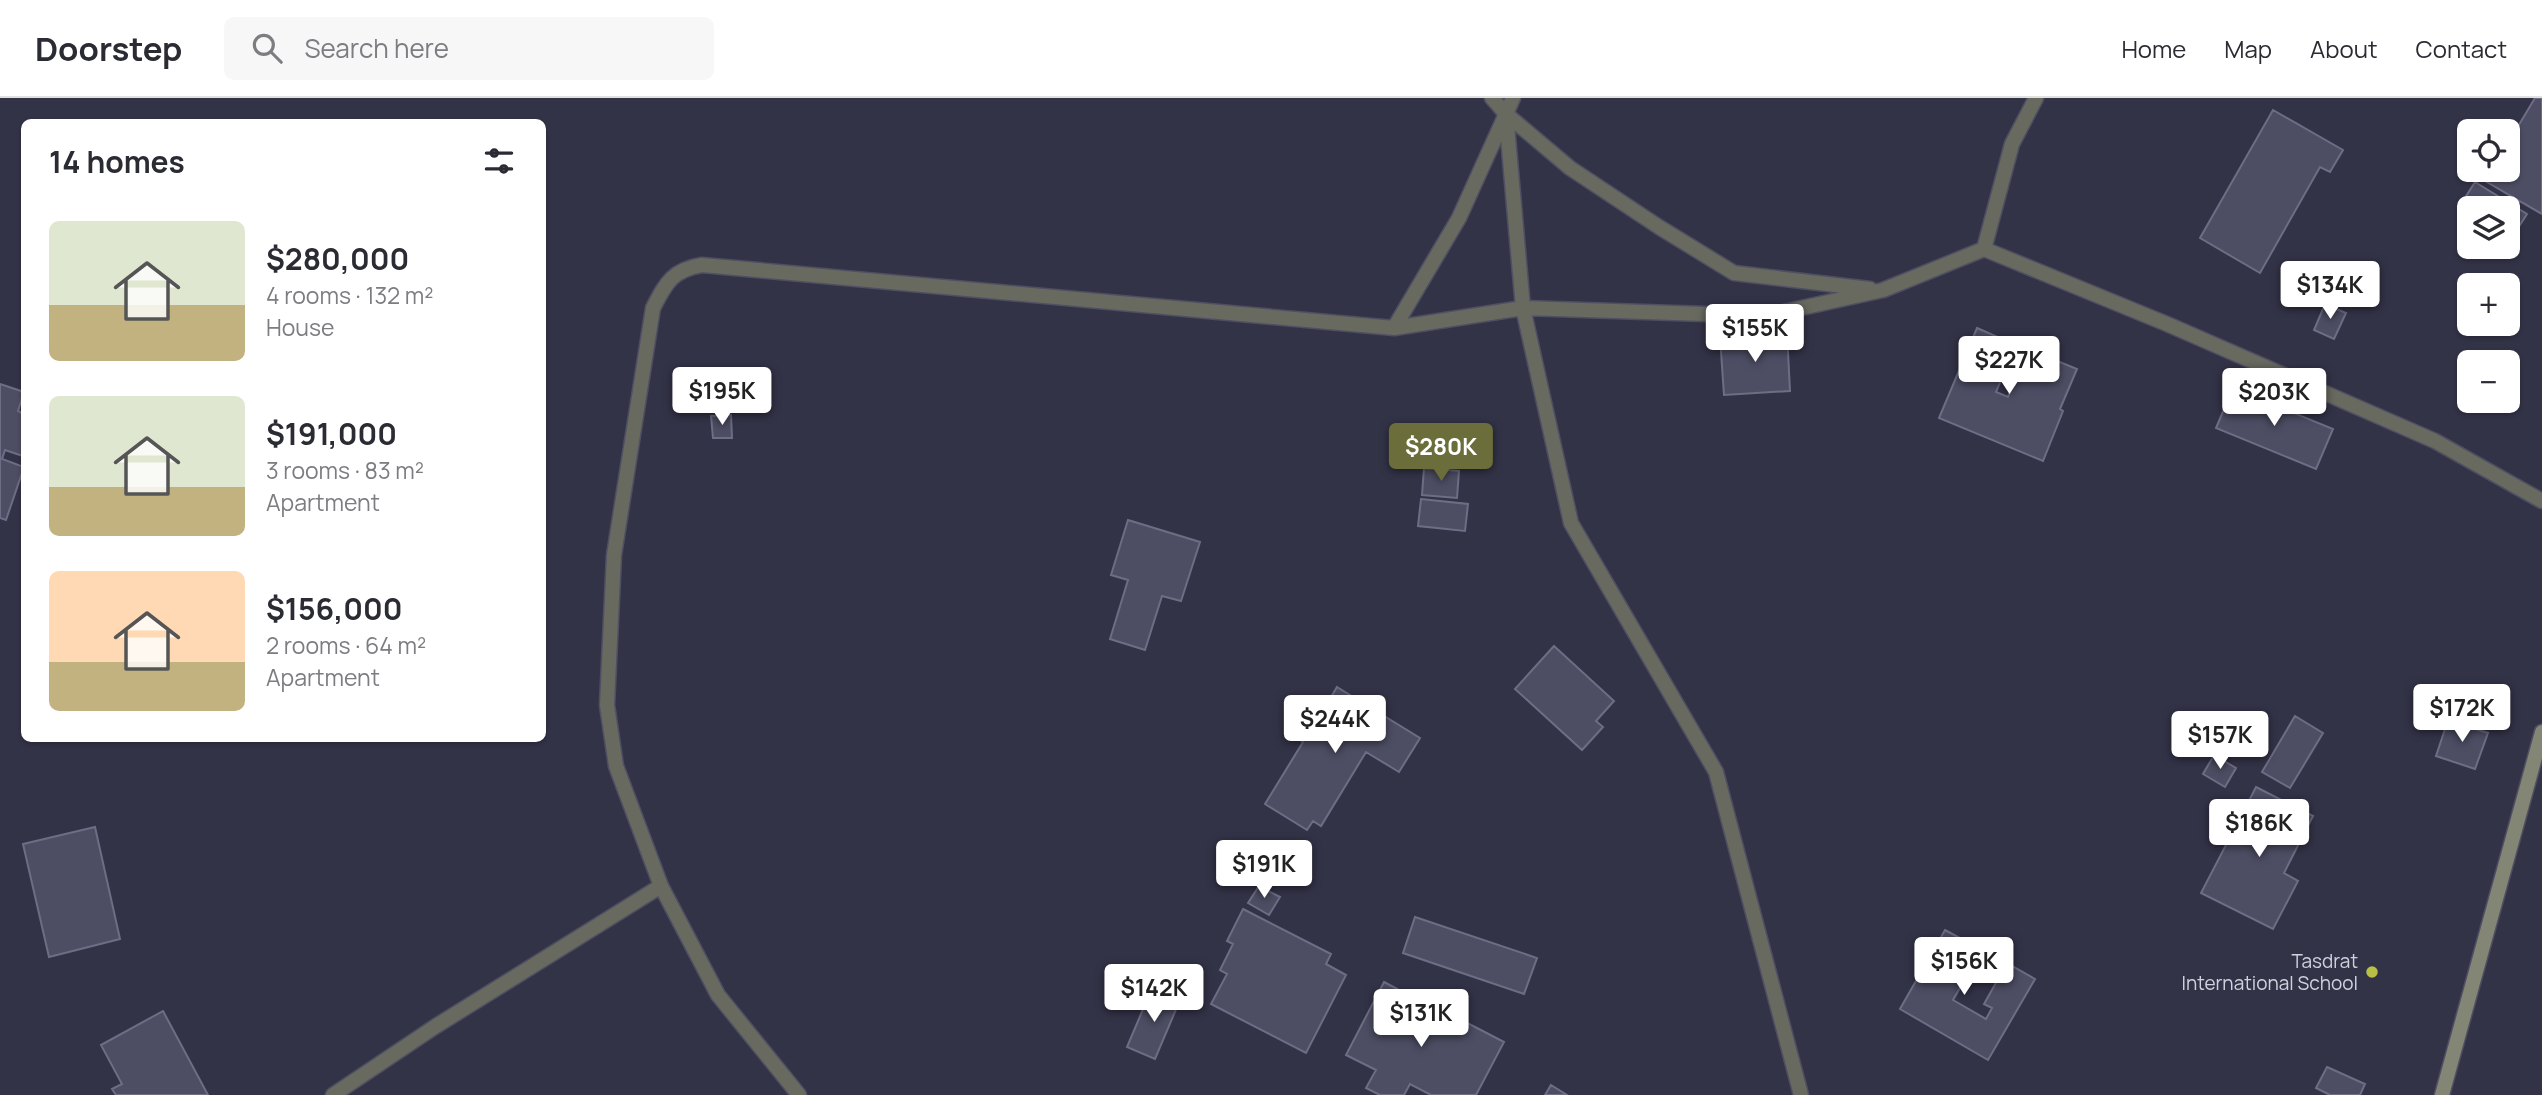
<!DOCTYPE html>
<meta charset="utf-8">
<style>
body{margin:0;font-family:Manrope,sans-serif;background:#f7f7f7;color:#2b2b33;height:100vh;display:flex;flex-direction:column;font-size:26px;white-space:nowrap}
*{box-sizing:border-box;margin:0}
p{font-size:23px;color:#7c7c81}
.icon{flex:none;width:38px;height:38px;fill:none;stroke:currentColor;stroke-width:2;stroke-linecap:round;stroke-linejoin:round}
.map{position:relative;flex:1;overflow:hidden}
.side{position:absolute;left:21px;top:21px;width:525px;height:623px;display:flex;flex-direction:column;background:#fff;border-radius:10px;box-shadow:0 2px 5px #0004}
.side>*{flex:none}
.tools{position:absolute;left:2457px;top:21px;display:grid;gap:14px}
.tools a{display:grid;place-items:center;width:63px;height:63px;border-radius:10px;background:#fff;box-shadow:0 2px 5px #0004;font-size:35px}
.price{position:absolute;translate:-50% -60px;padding:0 16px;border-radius:7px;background:#fff;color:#222;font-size:23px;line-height:46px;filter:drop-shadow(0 2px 4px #0008)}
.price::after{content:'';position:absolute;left:50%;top:42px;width:21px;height:16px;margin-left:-10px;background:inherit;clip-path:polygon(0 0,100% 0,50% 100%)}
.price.selected{background:#6b6e3b;color:#fff}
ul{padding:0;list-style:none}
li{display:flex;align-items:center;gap:21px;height:175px;padding:0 28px}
li span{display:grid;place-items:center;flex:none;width:196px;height:140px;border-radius:10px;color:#555}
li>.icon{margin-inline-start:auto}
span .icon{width:84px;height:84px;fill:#fffc;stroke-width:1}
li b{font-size:30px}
h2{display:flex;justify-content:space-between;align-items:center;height:84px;padding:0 28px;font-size:30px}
header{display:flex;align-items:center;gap:42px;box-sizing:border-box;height:98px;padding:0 35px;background:#fff;border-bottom:2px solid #e1e1e2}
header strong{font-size:33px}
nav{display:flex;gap:38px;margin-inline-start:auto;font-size:24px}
.search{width:490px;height:63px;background:#f7f7f7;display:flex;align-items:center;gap:18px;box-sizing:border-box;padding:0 24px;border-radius:10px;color:#7c7c81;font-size:26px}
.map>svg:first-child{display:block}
.building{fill:#4d4e64;stroke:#6d6d85;stroke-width:2}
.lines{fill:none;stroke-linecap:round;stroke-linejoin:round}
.minor-casing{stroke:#4f4f63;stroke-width:17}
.secondary-casing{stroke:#4f4f63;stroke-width:17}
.minor{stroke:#68695f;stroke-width:14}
.secondary{stroke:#848675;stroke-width:14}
.poi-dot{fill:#bac045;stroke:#333348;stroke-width:2.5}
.labels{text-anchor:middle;stroke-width:6;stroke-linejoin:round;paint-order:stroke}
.poi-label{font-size:19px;fill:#d1d1df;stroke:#333348;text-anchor:end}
</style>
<header>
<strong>Doorstep</strong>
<div class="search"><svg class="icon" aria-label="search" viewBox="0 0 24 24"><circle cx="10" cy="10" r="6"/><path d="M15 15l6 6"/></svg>Search here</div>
<nav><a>Home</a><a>Map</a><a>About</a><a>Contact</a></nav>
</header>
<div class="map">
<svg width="2542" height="997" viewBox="0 0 2542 997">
<rect width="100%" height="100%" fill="#333348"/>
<!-- building -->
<path class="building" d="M2535,0H2542V116L2485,83L2492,72H2508V45Z
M2273,12L2343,52L2330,74L2320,69L2260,175L2200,140Z
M2475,84L2527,116L2513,138L2508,135V110L2469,111L2461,106Z
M2325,206L2346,215L2334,241L2314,232Z
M1977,230L2016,247L1996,294L2008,299L2028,251L2077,271L2060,311L2063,313L2043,363L1939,320Z
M1787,235L1790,293L1724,297L1720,239Z
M0,286L24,294L18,313L24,316L23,358L5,352L2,361L24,369L6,422L0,420Z
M2233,290L2333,331L2316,371L2216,330Z
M731,317L732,340H713L711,318Z
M1424,370L1459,373L1457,400L1422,397Z
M1421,401L1468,406L1465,433L1418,428Z
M1128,422L1200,444L1181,503L1162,498L1145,552L1110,541L1128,482L1111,477Z
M1554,548L1614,603L1596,623L1603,629L1582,652L1515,591Z
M1337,589L1420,640L1399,674L1366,654L1321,728L1313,723L1307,732L1265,706L1303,644L1286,633L1307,600L1324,611Z
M2466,593L2491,608L2483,621L2458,606Z
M2295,618L2323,635L2290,690L2262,674Z
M2448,622L2488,635L2475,671L2436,658Z
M2214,657L2236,670L2225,689L2203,676Z
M2256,689L2313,718L2284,775L2298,783L2273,831L2201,795Z
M95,729L120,841L49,859L23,746Z
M1259,788L1280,799L1269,817L1248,805Z
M1243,811L1331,856L1326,866L1346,877L1306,955L1211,906L1227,876L1220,872L1233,846L1227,843Z
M1415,819L1537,860L1524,896L1403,855Z
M1945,832L1982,852L1953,902L1986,921L1992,910L1984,906L2007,865L2035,881L1988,962L1900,911Z
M1384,884L1420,903L1415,913L1448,930L1454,918L1504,944L1476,997H1431L1410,986L1404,997H1380L1366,990L1376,972L1346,957Z
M1152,890L1180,902L1155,961L1127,949Z
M163,913L208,997H116L112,991L122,986L101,947Z
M2327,969L2365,986L2360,997H2330L2316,990Z
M1551,987L1567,997H1545Z"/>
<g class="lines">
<defs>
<path id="minor" d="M1513,0L1506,16L1570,70L1659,129L1734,175L1870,191
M1506,16L1523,210L1571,425L1716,674L1801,997
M1984,151L2012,46L2036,0
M1394,230L1459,120L1506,16L1492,0
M333,997L436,928L661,788
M799,997L718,897L661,788L616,668L607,607L614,457L653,210C666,185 672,172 702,167L1394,230L1523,210L1765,218L1883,192L1984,151L2167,226L2435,343L2542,403"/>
<path id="secondary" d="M2442,997L2542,634"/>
</defs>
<!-- minor casing -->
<use href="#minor" class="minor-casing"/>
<!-- secondary casing -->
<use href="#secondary" class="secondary-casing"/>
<!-- minor -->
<use href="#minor" class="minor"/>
<!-- secondary -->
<use href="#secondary" class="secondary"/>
</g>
<!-- markers -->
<circle class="poi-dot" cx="2372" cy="874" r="7"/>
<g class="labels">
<!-- poi labels -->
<g class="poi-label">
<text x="2358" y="870">Tasdrat<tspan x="2358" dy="22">International School</tspan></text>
</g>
</g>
</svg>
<div class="tools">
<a><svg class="icon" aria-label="locate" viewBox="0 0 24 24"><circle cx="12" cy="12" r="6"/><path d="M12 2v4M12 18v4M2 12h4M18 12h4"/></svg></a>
<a><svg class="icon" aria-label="layers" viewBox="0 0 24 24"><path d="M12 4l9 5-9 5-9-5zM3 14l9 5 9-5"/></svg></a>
<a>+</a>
<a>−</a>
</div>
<b class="price" style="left:2330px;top:223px">$134K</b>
<b class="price" style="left:1755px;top:266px">$155K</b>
<b class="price" style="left:2009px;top:298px">$227K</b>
<b class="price" style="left:722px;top:329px">$195K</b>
<b class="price" style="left:2274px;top:330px">$203K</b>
<b class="price selected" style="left:1441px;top:385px">$280K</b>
<b class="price" style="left:2462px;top:646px">$172K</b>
<b class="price" style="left:1335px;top:657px">$244K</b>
<b class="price" style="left:2220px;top:673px">$157K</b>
<b class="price" style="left:2259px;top:761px">$186K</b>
<b class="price" style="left:1264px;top:802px">$191K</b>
<b class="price" style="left:1964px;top:899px">$156K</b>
<b class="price" style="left:1154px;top:926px">$142K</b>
<b class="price" style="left:1421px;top:951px">$131K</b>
<section class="side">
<h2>14 homes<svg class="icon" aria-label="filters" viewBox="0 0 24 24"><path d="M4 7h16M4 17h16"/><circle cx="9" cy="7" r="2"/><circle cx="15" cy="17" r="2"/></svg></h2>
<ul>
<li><span style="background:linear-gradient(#dfe7d0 60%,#c2b280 0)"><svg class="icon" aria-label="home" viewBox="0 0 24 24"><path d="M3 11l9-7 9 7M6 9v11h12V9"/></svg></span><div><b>$280,000</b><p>4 rooms · 132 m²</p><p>House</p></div></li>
<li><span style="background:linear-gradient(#dfe7d0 65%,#c2b280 0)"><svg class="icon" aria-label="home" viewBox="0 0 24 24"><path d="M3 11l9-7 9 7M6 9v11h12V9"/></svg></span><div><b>$191,000</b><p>3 rooms · 83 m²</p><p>Apartment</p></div></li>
<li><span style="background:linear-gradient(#ffd9b3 65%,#c2b280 0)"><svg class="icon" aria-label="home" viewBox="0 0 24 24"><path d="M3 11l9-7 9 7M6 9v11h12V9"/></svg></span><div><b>$156,000</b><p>2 rooms · 64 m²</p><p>Apartment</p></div></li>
</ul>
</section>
</div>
